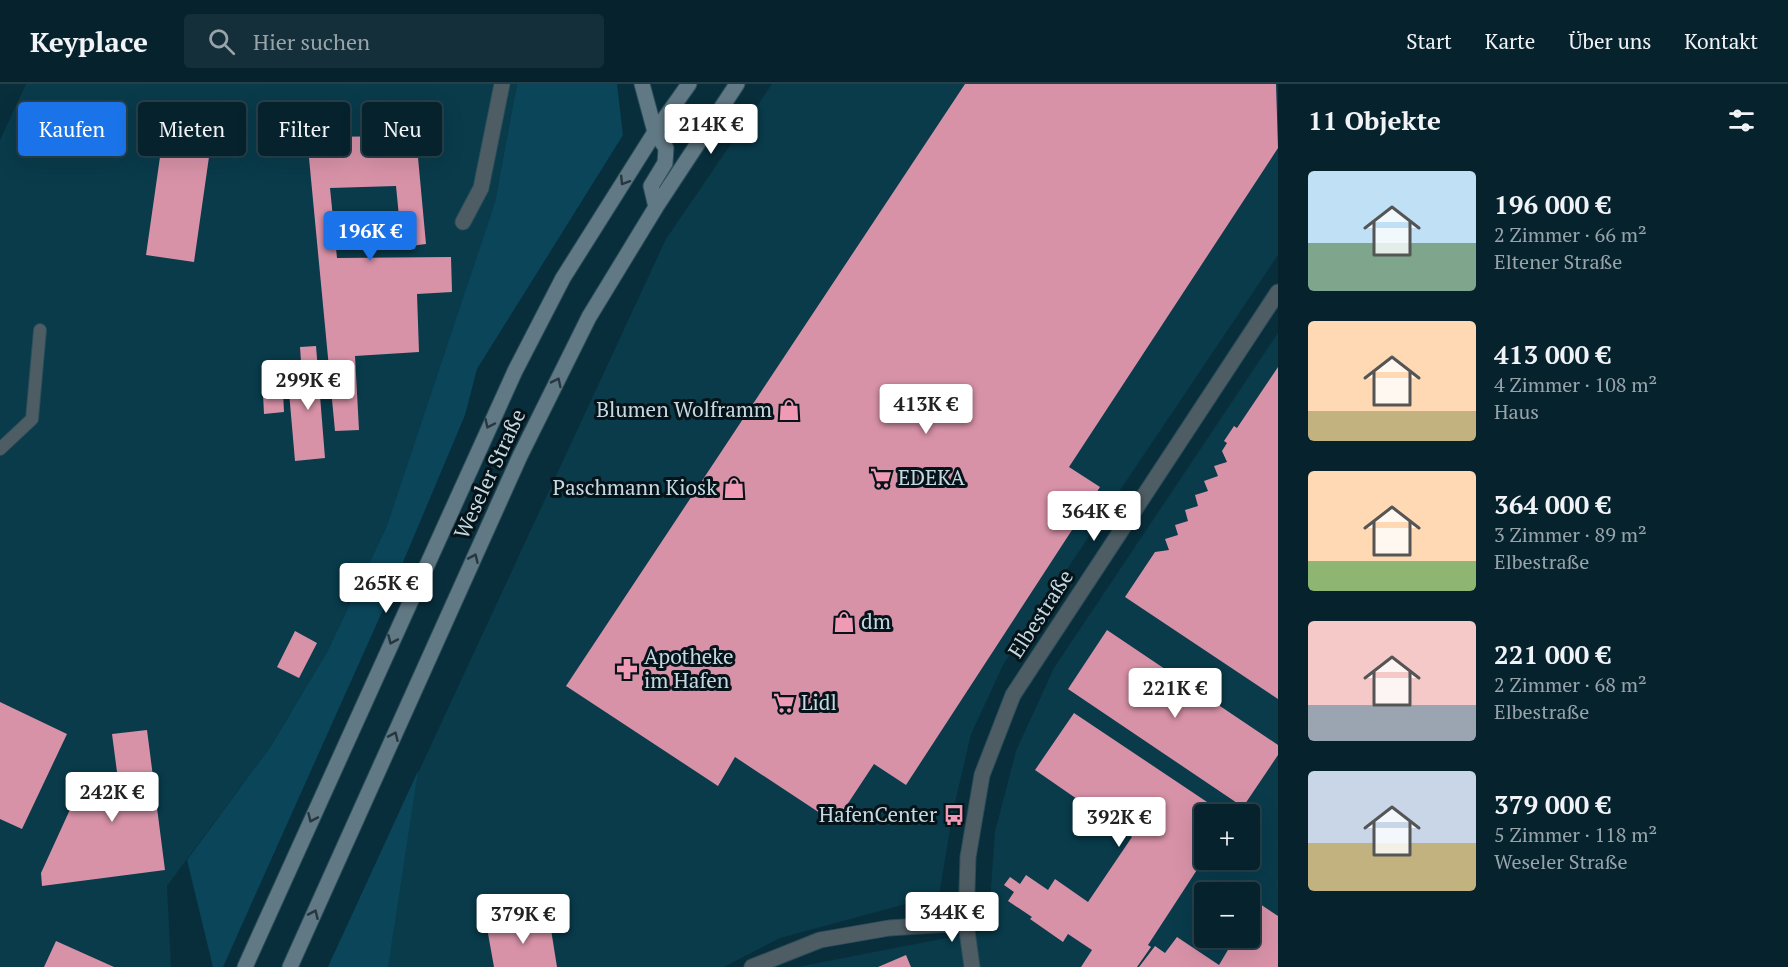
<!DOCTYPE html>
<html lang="de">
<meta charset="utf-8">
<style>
body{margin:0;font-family:"PT Serif",serif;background:#142f39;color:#f1f3f6;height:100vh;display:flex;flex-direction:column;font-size:22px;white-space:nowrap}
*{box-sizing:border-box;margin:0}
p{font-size:20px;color:#98a4aa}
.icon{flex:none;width:33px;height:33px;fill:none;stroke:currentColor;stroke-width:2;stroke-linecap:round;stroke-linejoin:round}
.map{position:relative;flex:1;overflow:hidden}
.sheet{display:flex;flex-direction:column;background:#06222d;width:510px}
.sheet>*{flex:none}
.hud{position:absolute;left:18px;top:18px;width:570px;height:54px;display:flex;gap:12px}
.tools{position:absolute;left:1194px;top:720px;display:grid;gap:12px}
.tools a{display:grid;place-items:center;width:66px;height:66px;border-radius:6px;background:#06222d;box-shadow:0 6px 24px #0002,0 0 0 2px #273f49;font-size:30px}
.price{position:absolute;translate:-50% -51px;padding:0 14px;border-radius:6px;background:#fff;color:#222;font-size:20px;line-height:39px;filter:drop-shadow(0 2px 3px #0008)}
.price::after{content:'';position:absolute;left:50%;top:36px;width:18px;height:14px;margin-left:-9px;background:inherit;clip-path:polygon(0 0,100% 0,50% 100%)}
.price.active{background:#1a73e8;color:#fff}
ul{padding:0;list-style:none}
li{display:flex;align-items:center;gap:18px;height:150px;padding:0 30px}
li span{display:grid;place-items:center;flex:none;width:168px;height:120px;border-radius:6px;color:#555}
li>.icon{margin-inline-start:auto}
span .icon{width:72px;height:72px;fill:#fffc;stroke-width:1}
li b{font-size:26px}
h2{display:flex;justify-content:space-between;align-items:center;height:72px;padding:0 30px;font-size:26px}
.chip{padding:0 21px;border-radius:6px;background:#06222d;box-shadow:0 6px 24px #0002,0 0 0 2px #273f49;font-size:21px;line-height:54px}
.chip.active{background:#1a73e8;color:#fff}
header{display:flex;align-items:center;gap:36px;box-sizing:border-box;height:84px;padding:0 30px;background:#06222d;border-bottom:2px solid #273f49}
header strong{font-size:28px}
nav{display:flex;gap:33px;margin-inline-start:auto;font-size:21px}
.search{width:420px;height:54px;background:#142f39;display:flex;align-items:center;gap:15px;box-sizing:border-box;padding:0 21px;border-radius:6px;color:#98a4aa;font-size:22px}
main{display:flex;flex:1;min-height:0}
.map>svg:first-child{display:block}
.built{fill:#093b4b;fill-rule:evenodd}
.green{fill:#0a4559}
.building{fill:#d892a8}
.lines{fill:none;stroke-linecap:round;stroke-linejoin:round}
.lane-casing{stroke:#2a4d5a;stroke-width:14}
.street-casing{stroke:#2a4d5a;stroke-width:17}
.secondary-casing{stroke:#2a4d5a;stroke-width:17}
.lane{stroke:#4e5d64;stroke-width:12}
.street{stroke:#4e5d64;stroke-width:15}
.secondary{stroke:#617984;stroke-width:15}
.oneway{stroke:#26373f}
.labels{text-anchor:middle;stroke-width:6;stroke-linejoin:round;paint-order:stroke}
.poi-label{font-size:21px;fill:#c6d9e2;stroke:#06141a;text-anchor:start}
.street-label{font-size:21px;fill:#c6d9e2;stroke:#06141a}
</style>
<header>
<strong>Keyplace</strong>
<div class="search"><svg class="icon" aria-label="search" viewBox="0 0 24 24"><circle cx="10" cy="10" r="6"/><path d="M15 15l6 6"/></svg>Hier suchen</div>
<nav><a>Start</a><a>Karte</a><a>Über uns</a><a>Kontakt</a></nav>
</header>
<main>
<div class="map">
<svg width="1278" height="883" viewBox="0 0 1278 883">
<rect width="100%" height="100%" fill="#082e3c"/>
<!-- built -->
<path class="built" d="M26,0H517L495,118L386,444L327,568L271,662L167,802L171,883H0V56Z
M772,0H1278V171L1004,579L971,650L953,727L939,811L780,854L724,883H328L666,155Z
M1278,249V883H797L988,846L995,748L1016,667L1054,584ZM1204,730H1250V776H1204ZM1204,808H1250V854H1204Z"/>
<!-- green -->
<path class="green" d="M517,0H617L623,51L477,285L465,331L382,528L223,883H213L187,776L271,662L327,568L386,444L495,118Z
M418,687L388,883H328Z"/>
<!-- building -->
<path class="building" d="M965,0H1276L1278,64L1069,383L1100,403L906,701L874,680L835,739L735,673L718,702L566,602Z
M164,45L212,52L194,178L146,171Z
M416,52L426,160L402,163L396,102L330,104L337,174L451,173L452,208L417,210L419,268L355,272L359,346L335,347L307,53Z
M316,262L325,374L295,377L289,308L303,307L300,263Z
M1278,283V615L1125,513L1155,468L1169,466L1165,455L1178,451L1175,441L1188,437L1185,426L1198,422L1195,411L1208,407L1204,397L1218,392L1214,382L1227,378L1222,367L1227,359L1224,357L1234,342L1237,344Z
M283,308L284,328L264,330L263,309Z
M1107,546L1278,661V671L1243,723L1068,605Z
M295,547L317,559L299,594L277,583Z
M0,618L67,650L22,745L0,735Z
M1074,629L1225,730H1204V775L1148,861L1151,863L1137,883H1081L1092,866L1068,850L1063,858L1030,835L1032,833L1008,817L1014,808L1004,801L1010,793L1020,800L1026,791L1048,806L1055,795L1088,818L1132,753L1035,686Z
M147,646L165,786L42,802L41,789L78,708L119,703L112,650Z
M1257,818L1278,832V883H1139L1155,862L1165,869L1177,853L1219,881L1235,854H1250V830Z
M549,833L557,883H494L487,844Z
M56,857L114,883H44Z
M906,871L911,883H878Z"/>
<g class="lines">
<defs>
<path id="lane" d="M0,365L32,335L40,246"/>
<path id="street" d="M463,138L481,104L502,0
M752,883L820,856L889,844L966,839
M972,883L966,839L968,773L982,691L1013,611L1278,208"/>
<path id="secondary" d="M642,0L655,48L666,64L665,79L651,102L656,123
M245,883L515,287L563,194L655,48L689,0
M290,883L520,372L589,233L656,123L737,0"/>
</defs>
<!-- lane casing -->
<use href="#lane" class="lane-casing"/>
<!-- street casing -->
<use href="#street" class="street-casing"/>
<!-- secondary casing -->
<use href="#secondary" class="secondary-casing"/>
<!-- lane -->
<use href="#lane" class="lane"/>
<!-- street -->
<use href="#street" class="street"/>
<!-- secondary -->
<use href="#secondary" class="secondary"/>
</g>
<!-- one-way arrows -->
<defs><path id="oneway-chevron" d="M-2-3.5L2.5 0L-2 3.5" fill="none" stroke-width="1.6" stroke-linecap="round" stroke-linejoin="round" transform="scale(1.5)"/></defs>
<g class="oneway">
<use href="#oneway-chevron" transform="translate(624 97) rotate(122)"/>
<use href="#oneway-chevron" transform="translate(557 298) rotate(-64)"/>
<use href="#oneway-chevron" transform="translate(489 340) rotate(115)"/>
<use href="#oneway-chevron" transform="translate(474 474) rotate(-66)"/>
<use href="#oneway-chevron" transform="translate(392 556) rotate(114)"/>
<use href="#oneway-chevron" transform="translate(394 652) rotate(-66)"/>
<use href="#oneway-chevron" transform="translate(312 734) rotate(114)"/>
<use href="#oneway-chevron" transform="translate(314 830) rotate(-66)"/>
</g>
<!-- icons -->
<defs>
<symbol id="shop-bare" viewBox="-9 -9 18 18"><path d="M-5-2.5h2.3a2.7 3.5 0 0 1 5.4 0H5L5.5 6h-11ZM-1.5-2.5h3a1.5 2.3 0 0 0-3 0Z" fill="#f09ab5" stroke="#06141a" stroke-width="2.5" paint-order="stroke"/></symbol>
<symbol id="supermarket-bare" viewBox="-9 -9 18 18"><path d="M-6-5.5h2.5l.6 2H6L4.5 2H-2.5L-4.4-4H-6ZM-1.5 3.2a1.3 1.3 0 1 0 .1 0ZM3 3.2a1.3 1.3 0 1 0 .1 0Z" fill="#f09ab5" stroke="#06141a" stroke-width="2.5" paint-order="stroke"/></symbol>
<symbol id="pharmacy-bare" viewBox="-9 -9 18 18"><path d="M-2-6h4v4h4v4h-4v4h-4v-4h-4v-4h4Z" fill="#f09ab5" stroke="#06141a" stroke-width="2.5" paint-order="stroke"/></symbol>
<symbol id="bus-bare" viewBox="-9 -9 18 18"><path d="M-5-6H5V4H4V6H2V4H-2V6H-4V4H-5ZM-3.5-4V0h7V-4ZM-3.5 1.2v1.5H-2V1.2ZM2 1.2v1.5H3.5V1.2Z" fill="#f09ab5" stroke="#06141a" stroke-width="2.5" paint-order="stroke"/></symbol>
</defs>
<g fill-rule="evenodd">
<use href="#shop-bare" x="774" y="311" width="30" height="30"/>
<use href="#supermarket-bare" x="866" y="379" width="30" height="30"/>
<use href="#shop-bare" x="719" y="389" width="30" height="30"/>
<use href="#shop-bare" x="829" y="523" width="30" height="30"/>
<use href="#pharmacy-bare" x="612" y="570" width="30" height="30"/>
<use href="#supermarket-bare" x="769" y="604" width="30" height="30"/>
<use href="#bus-bare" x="939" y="716" width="30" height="30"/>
</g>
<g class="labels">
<!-- poi labels -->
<g class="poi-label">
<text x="772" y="333" text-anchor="end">Blumen Wolframm</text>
<text x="898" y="401">EDEKA</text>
<text x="717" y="411" text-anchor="end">Paschmann Kiosk</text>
<text x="861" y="545">dm</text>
<text x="644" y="580">Apotheke<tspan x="644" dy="24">im Hafen</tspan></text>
<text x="801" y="626">Lidl</text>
<text x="937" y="738" text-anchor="end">HafenCenter</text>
</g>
<!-- street labels -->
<g class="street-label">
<text transform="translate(490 390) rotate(-65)" y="7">Weseler Straße</text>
<text transform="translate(1041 530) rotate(-57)" y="7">Elbestraße</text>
</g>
</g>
</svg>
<div class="tools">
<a>+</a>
<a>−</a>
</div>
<b class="price" style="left:711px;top:71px">214K €</b>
<b class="price active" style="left:370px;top:178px">196K €</b>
<b class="price" style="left:308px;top:327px">299K €</b>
<b class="price" style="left:926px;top:351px">413K €</b>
<b class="price" style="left:1094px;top:458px">364K €</b>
<b class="price" style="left:386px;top:530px">265K €</b>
<b class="price" style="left:1175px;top:635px">221K €</b>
<b class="price" style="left:112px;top:739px">242K €</b>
<b class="price" style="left:1119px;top:764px">392K €</b>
<b class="price" style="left:952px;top:859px">344K €</b>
<b class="price" style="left:523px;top:861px">379K €</b>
<div class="hud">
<a class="chip active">Kaufen</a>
<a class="chip">Mieten</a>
<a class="chip">Filter</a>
<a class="chip">Neu</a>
</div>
</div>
<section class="sheet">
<h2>11 Objekte<svg class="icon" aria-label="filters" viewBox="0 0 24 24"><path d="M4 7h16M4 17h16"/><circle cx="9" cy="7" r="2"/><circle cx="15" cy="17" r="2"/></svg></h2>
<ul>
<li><span style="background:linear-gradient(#bfe0f5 60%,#7fa58c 0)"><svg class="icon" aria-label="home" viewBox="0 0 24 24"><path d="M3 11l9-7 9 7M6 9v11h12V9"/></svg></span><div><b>196 000 €</b><p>2 Zimmer · 66 m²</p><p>Eltener Straße</p></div></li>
<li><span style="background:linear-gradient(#ffd9b3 75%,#c2b280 0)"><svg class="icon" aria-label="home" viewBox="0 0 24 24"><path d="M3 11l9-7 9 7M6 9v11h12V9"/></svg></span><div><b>413 000 €</b><p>4 Zimmer · 108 m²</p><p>Haus</p></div></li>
<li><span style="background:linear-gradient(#ffd9b3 75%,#8fb573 0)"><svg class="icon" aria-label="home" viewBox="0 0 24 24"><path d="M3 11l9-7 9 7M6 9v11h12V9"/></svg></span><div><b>364 000 €</b><p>3 Zimmer · 89 m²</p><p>Elbestraße</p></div></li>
<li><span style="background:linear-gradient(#f6c9c9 70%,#9aa5b1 0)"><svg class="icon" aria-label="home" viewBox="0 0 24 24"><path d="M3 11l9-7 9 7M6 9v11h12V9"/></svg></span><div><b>221 000 €</b><p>2 Zimmer · 68 m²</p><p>Elbestraße</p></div></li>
<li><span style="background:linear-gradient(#c9d6e8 60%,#c2b280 0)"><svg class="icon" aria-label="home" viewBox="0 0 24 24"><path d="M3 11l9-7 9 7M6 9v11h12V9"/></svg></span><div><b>379 000 €</b><p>5 Zimmer · 118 m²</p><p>Weseler Straße</p></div></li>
</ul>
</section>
</main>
